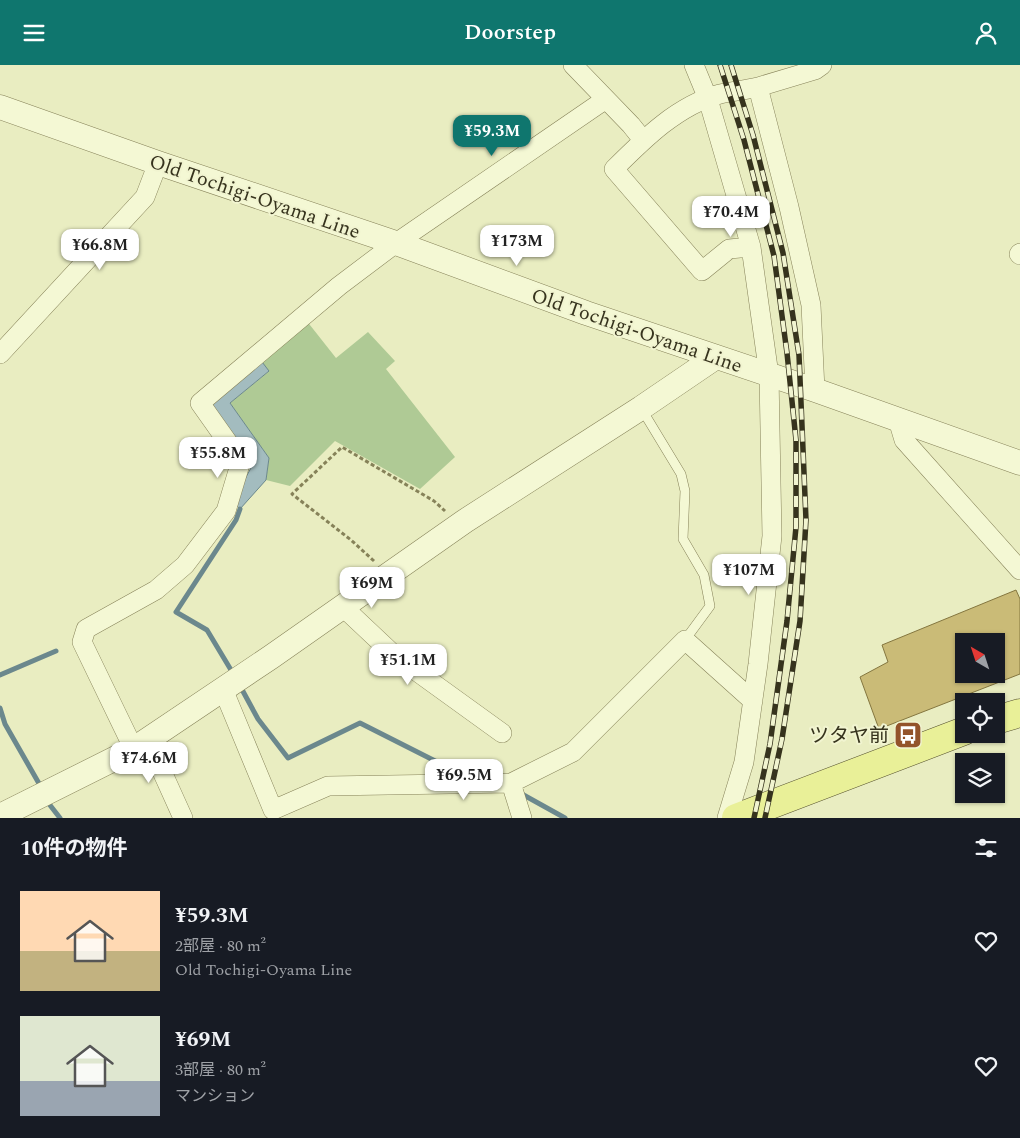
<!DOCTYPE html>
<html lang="ja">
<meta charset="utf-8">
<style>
body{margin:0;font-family:Spectral,"Noto Sans JP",serif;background:#242831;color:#f1f3f6;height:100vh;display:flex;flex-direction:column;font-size:19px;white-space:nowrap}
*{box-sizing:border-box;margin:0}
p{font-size:16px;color:#9ea1a6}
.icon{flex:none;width:28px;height:28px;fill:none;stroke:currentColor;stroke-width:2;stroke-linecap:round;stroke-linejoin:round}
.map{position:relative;height:753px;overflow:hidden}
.drawer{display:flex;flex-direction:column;background:#171b24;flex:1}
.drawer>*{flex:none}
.needle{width:32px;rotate:321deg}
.fabs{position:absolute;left:955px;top:568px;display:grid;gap:10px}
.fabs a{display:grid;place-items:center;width:50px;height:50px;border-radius:0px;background:#171b24;box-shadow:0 1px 4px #0004;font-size:25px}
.price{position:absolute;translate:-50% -42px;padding:0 11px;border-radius:10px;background:#fff;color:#222;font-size:16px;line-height:32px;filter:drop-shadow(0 1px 2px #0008)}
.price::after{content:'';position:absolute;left:50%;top:30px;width:15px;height:11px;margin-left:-8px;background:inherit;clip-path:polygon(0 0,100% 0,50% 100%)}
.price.active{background:#0f766e;color:#fff}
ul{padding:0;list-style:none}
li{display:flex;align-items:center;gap:15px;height:125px;padding:0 20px}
li span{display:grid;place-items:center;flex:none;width:140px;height:100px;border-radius:0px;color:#555}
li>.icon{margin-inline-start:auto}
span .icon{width:60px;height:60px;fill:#fffc;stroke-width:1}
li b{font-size:21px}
h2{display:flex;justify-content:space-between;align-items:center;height:60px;padding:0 20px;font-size:21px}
header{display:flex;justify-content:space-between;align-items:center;height:65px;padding:0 20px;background:#0f766e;color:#fff;font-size:22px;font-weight:600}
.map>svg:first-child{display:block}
.green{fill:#afca95}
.water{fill:#a3bcbf;stroke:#6b888d}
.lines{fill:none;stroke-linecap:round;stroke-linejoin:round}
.stream{stroke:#6b888d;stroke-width:5}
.building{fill:#cabb77;stroke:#84763f;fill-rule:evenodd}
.service-casing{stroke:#868259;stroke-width:10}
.minor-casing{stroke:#868259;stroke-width:20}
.tertiary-casing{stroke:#868259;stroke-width:25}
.primary-casing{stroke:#534e2d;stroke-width:29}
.path{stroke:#868259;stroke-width:3;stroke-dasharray:4 2.5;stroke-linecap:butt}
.service{stroke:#f4f8d4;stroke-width:9}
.minor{stroke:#f4f8d4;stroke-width:19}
.tertiary{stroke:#f4f8d4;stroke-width:24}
.primary{stroke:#e9f098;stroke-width:28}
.rail-casing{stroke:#36331d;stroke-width:5.5}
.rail{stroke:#f1f4d0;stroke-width:4;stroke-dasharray:11;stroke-linecap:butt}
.labels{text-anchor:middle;stroke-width:4;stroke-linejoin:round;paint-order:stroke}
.street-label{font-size:20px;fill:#36331d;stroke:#f1f4d0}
.poi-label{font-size:20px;fill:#36331d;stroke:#f1f4d0;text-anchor:end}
</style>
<header><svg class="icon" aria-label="menu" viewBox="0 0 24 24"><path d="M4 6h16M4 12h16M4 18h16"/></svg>Doorstep<svg class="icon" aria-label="person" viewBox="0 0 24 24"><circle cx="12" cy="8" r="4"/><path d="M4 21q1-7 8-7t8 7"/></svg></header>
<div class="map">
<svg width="1020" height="753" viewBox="0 0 1020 753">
<rect width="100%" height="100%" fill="#e9edc1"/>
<!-- green -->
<path class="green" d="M306,255L336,293L368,267L395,296L386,304L455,392L420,424L335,376L290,421L266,415L269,393L230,338L268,307L259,293Z"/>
<!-- water -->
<path class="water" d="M259,293L269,306L230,338L269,393L266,415L240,444L233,437L253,399L214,348L212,337Z"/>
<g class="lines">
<!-- stream -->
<path class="stream" d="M0,610L56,586
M234,610L207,565L176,547L236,455L240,444
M239,619L258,654L288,693L360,658L455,706L485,708L493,712
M0,643L5,659L41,722
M520,728L565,753
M46,735L60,753"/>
</g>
<!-- building -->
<path class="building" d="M1016,525L1020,534V609L879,664L860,612L888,597L882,580ZM964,576H996V609H964Z"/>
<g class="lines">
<defs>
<path id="service" d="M641,343L681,409L685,426L683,474L704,510L710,541L685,575"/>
<path id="minor" d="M573,0L631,60L643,75
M694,0L708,34L751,182L769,310L772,471L758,599L744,697L727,753
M751,182L729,184L702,206L614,104C644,74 678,40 720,29C733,26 746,25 758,22
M1020,188L1019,189L1020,190
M0,289L145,132L158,98
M815,325L811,240L789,142L758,22L815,5L822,0
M898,355L904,375L1020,505
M342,541L394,590L502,668
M223,624L273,745L328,721L511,718L573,687L685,575L753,636
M511,718L522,753
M183,753L160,702L139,695L82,577L86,564L156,525L185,500L226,446L241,396L200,338L339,221L396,178L606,34"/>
<path id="tertiary" d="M0,42L158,98L396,178L586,248L815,325L1020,398
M0,751L134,684L271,592L465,456L641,343L716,292"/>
<path id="primary" d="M996,655L1020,648
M736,753L964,666"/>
</defs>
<!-- service casing -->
<use href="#service" class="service-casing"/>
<!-- minor casing -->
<use href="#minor" class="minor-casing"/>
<!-- tertiary casing -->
<use href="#tertiary" class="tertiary-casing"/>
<!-- primary casing -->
<use href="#primary" class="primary-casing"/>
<!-- path -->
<path class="path" d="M374,496L351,475L292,429L342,382L434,436L445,446"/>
<!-- service -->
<use href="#service" class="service"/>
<!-- minor -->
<use href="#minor" class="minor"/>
<!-- tertiary -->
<use href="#tertiary" class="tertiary"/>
<!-- primary -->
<use href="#primary" class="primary"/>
<defs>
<path id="rail" d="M720,0L744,75L774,191L787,288L796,375V462L787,556L770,679L754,753
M731,0L753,70L783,188L799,290L806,455L800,556L782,674L765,753"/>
</defs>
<!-- rail casing -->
<use href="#rail" class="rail-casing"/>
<!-- rail -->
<use href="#rail" class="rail"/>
</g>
<!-- icons -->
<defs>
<symbol id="bus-square" viewBox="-11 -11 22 22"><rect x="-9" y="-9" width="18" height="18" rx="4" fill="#93532a" stroke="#f1f4d0"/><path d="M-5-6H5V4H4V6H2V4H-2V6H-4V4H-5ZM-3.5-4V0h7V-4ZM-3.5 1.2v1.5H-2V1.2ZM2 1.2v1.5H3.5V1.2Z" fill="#fff"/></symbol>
</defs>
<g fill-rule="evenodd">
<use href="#bus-square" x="892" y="654" width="32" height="32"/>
</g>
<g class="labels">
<!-- street labels -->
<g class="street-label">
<text transform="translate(255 131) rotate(19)" y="7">Old Tochigi-Oyama Line</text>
<text transform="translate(637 265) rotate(19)" y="7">Old Tochigi-Oyama Line</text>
</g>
<!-- poi labels -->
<g class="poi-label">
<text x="889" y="677">ツタヤ前</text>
</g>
</g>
</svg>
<div class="fabs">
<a><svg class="needle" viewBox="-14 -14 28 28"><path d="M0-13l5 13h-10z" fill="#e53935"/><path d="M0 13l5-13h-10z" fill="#9ea1a6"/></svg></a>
<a><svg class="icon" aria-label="locate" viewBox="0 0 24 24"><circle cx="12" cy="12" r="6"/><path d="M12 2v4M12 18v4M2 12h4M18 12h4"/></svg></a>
<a><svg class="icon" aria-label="layers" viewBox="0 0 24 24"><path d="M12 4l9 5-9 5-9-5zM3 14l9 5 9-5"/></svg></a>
</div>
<b class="price active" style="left:492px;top:92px">¥59.3M</b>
<b class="price" style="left:731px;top:173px">¥70.4M</b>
<b class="price" style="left:517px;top:202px">¥173M</b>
<b class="price" style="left:100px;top:206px">¥66.8M</b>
<b class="price" style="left:218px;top:414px">¥55.8M</b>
<b class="price" style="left:749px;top:531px">¥107M</b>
<b class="price" style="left:372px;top:544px">¥69M</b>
<b class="price" style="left:408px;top:621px">¥51.1M</b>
<b class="price" style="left:149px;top:719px">¥74.6M</b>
<b class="price" style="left:464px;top:736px">¥69.5M</b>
</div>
<section class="drawer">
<h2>10件の物件<svg class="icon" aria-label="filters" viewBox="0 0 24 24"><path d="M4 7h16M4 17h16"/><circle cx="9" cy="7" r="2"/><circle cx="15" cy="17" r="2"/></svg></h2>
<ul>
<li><span style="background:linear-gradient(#ffd9b3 60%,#c2b280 0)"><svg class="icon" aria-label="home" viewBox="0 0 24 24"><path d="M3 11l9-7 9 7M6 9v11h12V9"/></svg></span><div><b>¥59.3M</b><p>2部屋 · 80 m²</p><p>Old Tochigi-Oyama Line</p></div><svg class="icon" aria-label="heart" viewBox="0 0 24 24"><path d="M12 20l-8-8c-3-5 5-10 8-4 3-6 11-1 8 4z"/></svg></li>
<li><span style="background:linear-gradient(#dfe7d0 65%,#9aa5b1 0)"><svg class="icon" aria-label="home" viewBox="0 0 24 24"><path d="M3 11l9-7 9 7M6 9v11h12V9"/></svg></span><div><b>¥69M</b><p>3部屋 · 80 m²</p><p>マンション</p></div><svg class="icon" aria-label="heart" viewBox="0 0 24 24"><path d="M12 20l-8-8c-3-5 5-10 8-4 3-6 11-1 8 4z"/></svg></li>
</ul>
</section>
